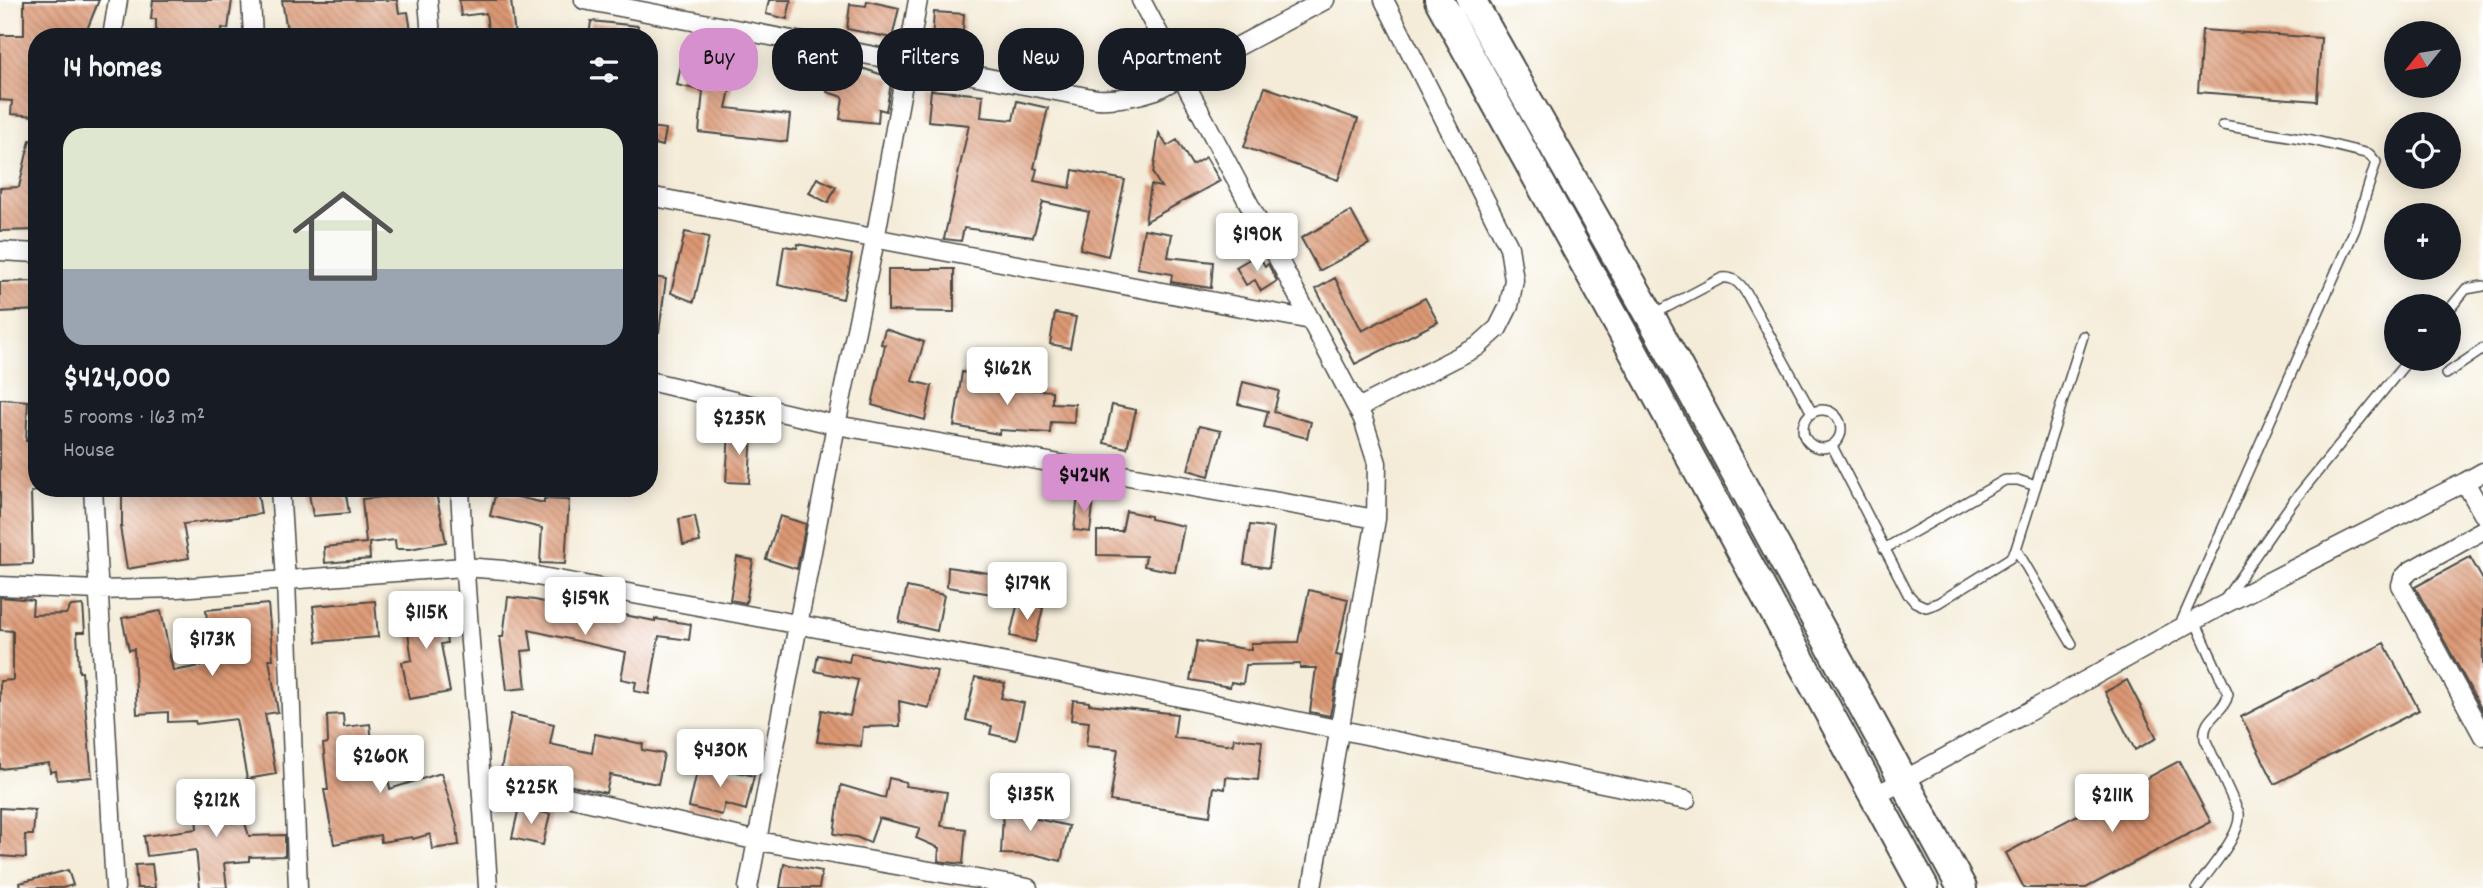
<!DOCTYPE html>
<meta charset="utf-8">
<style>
body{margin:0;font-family:Dekko,sans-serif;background:#20242c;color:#f1f3f6;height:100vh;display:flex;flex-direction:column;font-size:26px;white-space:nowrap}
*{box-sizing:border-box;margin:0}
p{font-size:23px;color:#9ea1a6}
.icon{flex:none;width:38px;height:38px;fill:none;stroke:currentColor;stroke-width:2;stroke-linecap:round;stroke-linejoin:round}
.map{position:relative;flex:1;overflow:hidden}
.details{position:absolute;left:28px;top:28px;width:630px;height:469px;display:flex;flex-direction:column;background:#171b24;border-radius:28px;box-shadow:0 4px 18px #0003}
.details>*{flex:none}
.top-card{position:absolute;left:679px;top:28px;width:665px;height:63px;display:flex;gap:14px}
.needle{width:46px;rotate:240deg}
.buttons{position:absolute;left:2384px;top:21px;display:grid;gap:14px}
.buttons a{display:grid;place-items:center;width:77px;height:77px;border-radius:50%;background:#171b24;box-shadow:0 4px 18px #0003;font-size:35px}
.price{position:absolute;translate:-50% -60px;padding:0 16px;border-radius:7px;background:#fff;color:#222;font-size:23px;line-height:46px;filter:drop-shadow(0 2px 4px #0008)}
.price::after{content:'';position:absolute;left:50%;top:42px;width:21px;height:16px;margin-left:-10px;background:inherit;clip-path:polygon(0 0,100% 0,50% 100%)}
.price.on{background:#d690ce;color:#111}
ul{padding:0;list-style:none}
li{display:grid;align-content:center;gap:14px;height:371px;padding:0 35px}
li span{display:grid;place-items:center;height:217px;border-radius:21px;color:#555}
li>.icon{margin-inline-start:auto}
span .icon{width:126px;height:126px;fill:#fffc;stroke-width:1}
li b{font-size:30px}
h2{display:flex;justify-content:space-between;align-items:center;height:84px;padding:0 35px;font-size:30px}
.pill{padding:0 24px;border-radius:28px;background:#171b24;box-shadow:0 4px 18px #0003;font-size:24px;line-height:63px}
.pill.on{background:#d690ce;color:#111}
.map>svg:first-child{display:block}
.building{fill:url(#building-back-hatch)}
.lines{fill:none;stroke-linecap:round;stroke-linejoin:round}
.service-casing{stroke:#494845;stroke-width:12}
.minor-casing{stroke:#494845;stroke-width:21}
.primary-casing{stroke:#494845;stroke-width:32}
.service{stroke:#fff;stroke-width:9}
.minor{stroke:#fff;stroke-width:18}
.primary{stroke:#fff;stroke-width:28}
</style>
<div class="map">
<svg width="2483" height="888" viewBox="0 0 2483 888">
<defs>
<pattern id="building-back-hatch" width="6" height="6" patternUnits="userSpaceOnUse" patternTransform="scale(1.75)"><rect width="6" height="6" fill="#dc9874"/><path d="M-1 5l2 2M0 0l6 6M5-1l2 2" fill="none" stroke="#b37c5f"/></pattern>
</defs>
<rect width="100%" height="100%" fill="#fff"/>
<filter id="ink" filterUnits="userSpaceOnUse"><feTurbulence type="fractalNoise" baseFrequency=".0143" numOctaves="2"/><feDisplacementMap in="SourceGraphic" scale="14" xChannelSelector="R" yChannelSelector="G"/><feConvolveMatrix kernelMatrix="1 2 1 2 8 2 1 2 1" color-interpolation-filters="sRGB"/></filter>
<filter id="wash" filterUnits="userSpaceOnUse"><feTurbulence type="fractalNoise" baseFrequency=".00686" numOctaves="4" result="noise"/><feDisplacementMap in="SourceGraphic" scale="28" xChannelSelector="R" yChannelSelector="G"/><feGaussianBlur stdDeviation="1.57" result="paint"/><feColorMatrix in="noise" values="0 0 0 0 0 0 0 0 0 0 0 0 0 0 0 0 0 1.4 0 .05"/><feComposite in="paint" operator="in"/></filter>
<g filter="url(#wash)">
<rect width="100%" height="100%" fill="#f4ecd8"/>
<g id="blocks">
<!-- building -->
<path class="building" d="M24,0H99L84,37H37V116L11,114L12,101L0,100V35H24Z
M153,0H232L228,29L222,28V37H156V19H151Z
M282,0H397L399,13L408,12L412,37H377L375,28L335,33L336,37H288Z
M459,0H511L515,37H489L486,13L461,16Z
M769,0H791L787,19L766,14Z
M867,1L899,8L892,38L847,29L850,4L866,6Z
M934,12L964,14L961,59L931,55Z
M591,21L638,26V37H589Z
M2202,30L2321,38L2317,101L2198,92Z
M684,50L736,62L726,108L790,115L787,142L699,132L703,91L677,85Z
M837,60L892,78L886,111L879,109L878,123L840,119L843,97L827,92Z
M1265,87L1358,119L1338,180L1244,147Z
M931,90L983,95L981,117L1013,120L1017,101L1048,108L1034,168L1037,169L1034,181L1070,188L1073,170L1125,180L1108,256L1080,249L1089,212L1043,202L1033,237L964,228L961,241L944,239L969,125L928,121Z
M649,127L666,129L663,146L649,143Z
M1159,133L1167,146L1177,140L1192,165L1206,157L1220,181L1145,222L1151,185L1161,187L1153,174Z
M30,140L37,141V230L0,231V188L19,187Z
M817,178L836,187L828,203L809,193Z
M1351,211L1369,244L1319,271L1301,238Z
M1144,229L1172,234L1168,257L1213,262L1211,288L1171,282L1172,274L1137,268Z
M685,232L709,237L694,302L671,293Z
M798,244L852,255L843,299L778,285L784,246L797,248Z
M1258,254L1265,266L1268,264L1277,281L1261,291L1255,280L1246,285L1236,267Z
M888,269H954V312L888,311Z
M649,276L666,279L659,332L649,331Z
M1335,278L1362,331L1425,298L1438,322L1355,364L1316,289Z
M37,281V310L0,312V282Z
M1055,313L1076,317L1070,348L1050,344Z
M885,329L924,342L912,381L932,386L925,420L872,405L885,345L881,344Z
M962,372L1011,384L1010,388L1052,391V403L1075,404L1074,423L1051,422L1050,433L1000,430L999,434L954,426Z
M1243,382L1279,391L1274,412L1311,422L1307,438L1264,427L1268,411L1238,404Z
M0,399L28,401L26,441H37V491L31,492L33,564L0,565Z
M1112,405L1136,410L1127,448L1104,443Z
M1199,426L1221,431L1209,476L1188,470Z
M729,431L752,433L749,483L726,482Z
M122,488H257L261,514L183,524L189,558L127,569L120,527H122Z
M308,488H345L349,513L313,516Z
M403,488H435L446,542L410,549H396L395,540L369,543L370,559L325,563L324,547L366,543L362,499L404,495Z
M496,492L544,503V499L569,500L565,564L540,563L542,528L490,516Z
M1078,495L1094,497L1090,532L1074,530Z
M1126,511L1150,516V519L1184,526L1175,572L1144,566L1146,556L1097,555V531H1122Z
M695,516L700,542L683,545L679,519Z
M780,516L806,524L797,569L766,559Z
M1250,525L1274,528L1269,568L1244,564Z
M737,557L753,560L746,603L730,600Z
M2470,557L2483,580V712L2415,587Z
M948,567L996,574L993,594L947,587Z
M907,587L944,595L937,631L899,622Z
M1309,590L1348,599L1336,655L1341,656L1330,716L1310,712L1316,668H1300V664L1246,665L1243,684L1231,682L1230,687L1190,680L1197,641L1251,650V643L1298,642Z
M0,597L33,600L32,615L66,614L71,606L83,605L85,632H77L79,672H82L92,777L57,780L56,771L50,772L49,763L0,769V681L13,680V631L0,630Z
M508,597L535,600L603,616L604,611L655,621V619L691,624L689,640L659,636L649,694L634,691L636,682L621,679L626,652L529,630L532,650L522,651L526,688L507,690L500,637H503Z
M375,601L378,637L317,642L313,606Z
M441,601L447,643L441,644L450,692L409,699L402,662L412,660L404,606Z
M1018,602L1043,608L1035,642L1010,636Z
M268,604L273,659H269L278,712L265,714L276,774L247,779L236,719L196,724L195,721L168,722V712L137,714L134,649L129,650L122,618L161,611L173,671L211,664L206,610Z
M2384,643L2419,710L2275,784L2241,717Z
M851,653L937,671L929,708L899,701L900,726L863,727L861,746L817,742L822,710L850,716L858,680L815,671L818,655L849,662Z
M975,677L1005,683L1001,698L1024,703L1016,740L990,734L992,726L966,720Z
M2127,680L2157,738L2135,750L2105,692Z
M1073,700L1089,702V704L1177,714L1174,738L1233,745L1234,738L1262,741L1258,780L1226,777L1225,789L1214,787L1210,816L1110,801L1118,749L1086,746L1089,722L1071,720Z
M343,714L344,727L370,724L377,781L388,779L390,789L441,773L457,826L459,845L432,849L430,834L413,839L412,837L381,842L380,835L334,844L324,790H328L323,744L328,743L327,715Z
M511,714L554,724L550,744L592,753L595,734L643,744L642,750L664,754L658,784L610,775L606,793L563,784L564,777L532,771L531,777L501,770Z
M2179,761L2211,822L2086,888H2024L2006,853Z
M699,763L754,776L746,810L725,804L722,815L689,807Z
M889,778L906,782L905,786L947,792L941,826L966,829L963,864L938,861L939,848L916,838L920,828L879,818L870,843L856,837L834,834L841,785L885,798Z
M229,786L232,823L244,820L249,836L285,835V856L249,857V861L224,863L227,888H200L196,850L147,856L144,836L197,829L194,789Z
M1000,794L1018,799L1014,814L1069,826L1061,861L1037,855L1001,854L1003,813L996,811Z
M519,807L550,814L543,845L512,838Z
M0,808L35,810L33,835H25L26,858L0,856Z
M152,864L155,888H137L135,865Z
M784,864L822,871L819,888H780Z
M68,870L73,885L62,888H21L20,883Z"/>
</g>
</g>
<g filter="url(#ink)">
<use href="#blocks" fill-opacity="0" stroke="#494845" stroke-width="2"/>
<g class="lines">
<defs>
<path id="service" d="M2448,311L2466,289L2483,286
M1652,315L1722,278C1735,276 1742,286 1748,296L1812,413
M2446,374L2483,349
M1803 429a19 19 0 1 1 38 0a19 19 0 1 1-38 0Z
M1832,446L1908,594L1915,602L1926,607L1938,603L2010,558L2016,549L2083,336
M1884,549L2005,480H2018L2036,486
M2016,549L2072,644
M2225,599L2292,503L2409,359
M2195,621L2228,694C2225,713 2201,718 2205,739L2239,813C2242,835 2209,869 2197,888
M2179,627L2355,229L2376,162L2369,154L2312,140L2223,125"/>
<path id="minor" d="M251,0L253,37
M428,0L431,37
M584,0L1097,99C1118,100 1135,97 1156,90L1325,0
M1141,0L1363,419L1377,463L1376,519L1312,888
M112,37L118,0
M649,196L1311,320
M0,251L37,253
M649,381L836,425L1376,519
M1358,408L1477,347L1498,328L1509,306L1514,280L1509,247L1384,0
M2465,482L2483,472
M93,488L115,888
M280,488L286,581L298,888
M460,488C466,622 481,755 488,888
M2483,530L2410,571L2403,578L2401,585L2483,736
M0,586L98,590L177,588L464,567L504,570L1061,673L1686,800
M482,777L758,841L1028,888
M1875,796L2219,607L2465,482L2483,514
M748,888L836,425L875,240L918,0"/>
<path id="primary" d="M1439,0L1622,331L1924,888
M1471,0L1652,319L1962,888"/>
</defs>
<!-- service casing -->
<use href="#service" class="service-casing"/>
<!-- minor casing -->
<use href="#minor" class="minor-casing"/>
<!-- primary casing -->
<use href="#primary" class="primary-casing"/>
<!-- service -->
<use href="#service" class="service"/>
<!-- minor -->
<use href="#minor" class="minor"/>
<!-- primary -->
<use href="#primary" class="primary"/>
</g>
</g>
</svg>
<div class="buttons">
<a><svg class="needle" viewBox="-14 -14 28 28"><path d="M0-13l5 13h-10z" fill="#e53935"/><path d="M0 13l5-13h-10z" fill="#9ea1a6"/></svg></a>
<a><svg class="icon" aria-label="locate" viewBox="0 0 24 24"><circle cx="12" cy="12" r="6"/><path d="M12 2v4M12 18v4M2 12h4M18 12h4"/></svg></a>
<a>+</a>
<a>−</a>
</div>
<b class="price" style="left:1257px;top:273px">$190K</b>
<b class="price" style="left:1007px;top:407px">$162K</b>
<b class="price" style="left:739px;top:457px">$235K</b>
<b class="price on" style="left:1084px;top:514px">$424K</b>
<b class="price" style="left:1027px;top:622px">$179K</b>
<b class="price" style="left:585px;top:637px">$159K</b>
<b class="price" style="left:426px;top:651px">$115K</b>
<b class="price" style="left:212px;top:678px">$173K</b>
<b class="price" style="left:720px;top:789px">$430K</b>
<b class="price" style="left:380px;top:795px">$260K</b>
<b class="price" style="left:531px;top:826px">$225K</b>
<b class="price" style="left:1030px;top:833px">$135K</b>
<b class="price" style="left:2112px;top:834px">$211K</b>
<b class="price" style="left:216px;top:839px">$212K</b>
<div class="top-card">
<a class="pill on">Buy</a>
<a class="pill">Rent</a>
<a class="pill">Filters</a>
<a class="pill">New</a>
<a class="pill">Apartment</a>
</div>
<section class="details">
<h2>14 homes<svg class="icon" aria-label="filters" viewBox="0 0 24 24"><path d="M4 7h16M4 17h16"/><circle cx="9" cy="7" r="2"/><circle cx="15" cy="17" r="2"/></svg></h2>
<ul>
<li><span style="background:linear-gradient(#dfe7d0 65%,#9aa5b1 0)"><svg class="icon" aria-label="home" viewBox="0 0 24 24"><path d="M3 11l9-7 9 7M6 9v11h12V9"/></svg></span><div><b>$424,000</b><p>5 rooms · 163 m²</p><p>House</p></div></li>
</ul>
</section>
</div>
